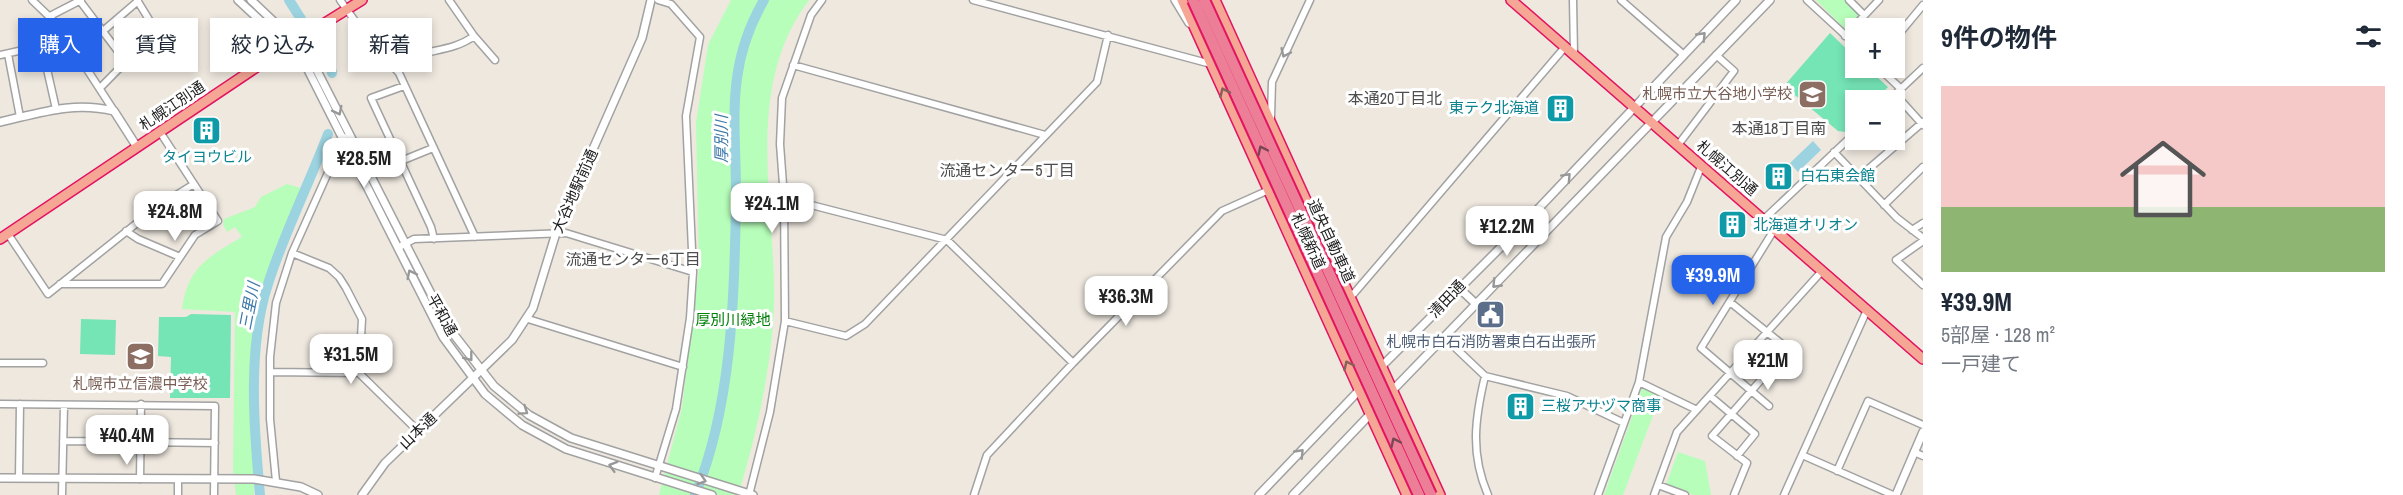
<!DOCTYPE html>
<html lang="ja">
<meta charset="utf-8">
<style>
body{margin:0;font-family:"Archivo Narrow","Noto Sans JP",sans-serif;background:#f2f2f3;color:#1f2937;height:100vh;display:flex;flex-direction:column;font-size:22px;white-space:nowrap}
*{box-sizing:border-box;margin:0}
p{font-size:20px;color:#747a83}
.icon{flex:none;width:33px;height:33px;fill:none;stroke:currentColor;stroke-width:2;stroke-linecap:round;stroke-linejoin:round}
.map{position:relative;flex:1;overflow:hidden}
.sheet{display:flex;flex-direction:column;background:#fff;width:480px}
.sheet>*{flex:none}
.guide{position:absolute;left:18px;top:18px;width:570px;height:54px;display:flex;gap:12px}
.fabs{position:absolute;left:1845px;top:18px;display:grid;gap:12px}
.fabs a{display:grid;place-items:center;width:60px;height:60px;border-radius:0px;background:#fff;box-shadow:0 3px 9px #0003;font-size:30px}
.price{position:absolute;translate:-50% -51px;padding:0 14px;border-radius:12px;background:#fff;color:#222;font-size:20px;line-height:39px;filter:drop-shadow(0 2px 3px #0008)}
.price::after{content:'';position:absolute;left:50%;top:36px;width:18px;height:14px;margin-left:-9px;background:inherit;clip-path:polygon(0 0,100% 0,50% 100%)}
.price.selected{background:#2563eb;color:#fff}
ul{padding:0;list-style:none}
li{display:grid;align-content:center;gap:12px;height:318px;padding:0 18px}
li span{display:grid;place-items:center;height:186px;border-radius:0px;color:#555}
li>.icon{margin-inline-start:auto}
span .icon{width:108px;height:108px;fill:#fffc;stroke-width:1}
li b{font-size:26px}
h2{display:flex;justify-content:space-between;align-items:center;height:72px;padding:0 18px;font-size:26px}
.pill{padding:0 21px;border-radius:0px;background:#fff;box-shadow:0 3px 9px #0003;font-size:21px;line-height:54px}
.pill.selected{background:#2563eb;color:#fff}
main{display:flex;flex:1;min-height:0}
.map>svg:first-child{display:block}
.park{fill:#b6feb9}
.pitch{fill:#75e5b6}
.water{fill:#9bd3e0}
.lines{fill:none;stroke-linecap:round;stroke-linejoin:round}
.river{stroke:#9bd3e0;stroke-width:10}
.minor-casing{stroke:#a2a2a2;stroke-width:9}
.tertiary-casing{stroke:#a2a2a2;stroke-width:10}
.trunk-casing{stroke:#e31462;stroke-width:12}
.minor{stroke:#fff;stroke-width:6}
.tertiary{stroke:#fff;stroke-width:7}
.trunk{stroke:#f6a695;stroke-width:9}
.motorway-bridge-casing{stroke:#e31462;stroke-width:14;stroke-linecap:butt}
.motorway-bridge{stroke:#ed7e97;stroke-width:10}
.oneway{stroke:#989898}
.oneway2{stroke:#886058}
.oneway3{stroke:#794853}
.labels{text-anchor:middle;stroke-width:6;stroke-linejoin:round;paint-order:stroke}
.education-label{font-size:15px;fill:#785e54;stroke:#fff;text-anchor:end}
.street-label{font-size:15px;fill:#1b1b1b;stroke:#fff}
.culture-label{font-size:15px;fill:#0d838f;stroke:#fff;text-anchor:start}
.park-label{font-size:15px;fill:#028008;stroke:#fff}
.service-label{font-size:15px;fill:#4e5e75;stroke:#fff}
.neighbourhood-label{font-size:16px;fill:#4e4e4e;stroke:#fff}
.water-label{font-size:16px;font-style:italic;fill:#3e78a9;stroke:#fff}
</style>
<main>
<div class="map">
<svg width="1923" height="495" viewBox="0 0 1923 495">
<rect width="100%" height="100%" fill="#eee8df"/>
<!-- park -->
<path class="park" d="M731,0H809C738,94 781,217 773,325C768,383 755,440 738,495H659L682,408L699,268L696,123L708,45Z
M1816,0H1845L1862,16L1847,31Z
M287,184L304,189L259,312L252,355L254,495H236L233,470L235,312L182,309C188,267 208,257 242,237L235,227L227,232L223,224L224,219L255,207L261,197Z
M1643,386L1661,394L1623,495H1604Z
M1678,452L1705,461L1711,495H1694L1666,485Z"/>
<!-- pitch -->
<path class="pitch" d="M1830,33L1855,57L1856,68H1867L1888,87L1876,100H1856L1855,122L1845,132L1838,131L1784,86Z
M191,314L231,315L230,398H170L171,357L158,356L159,317H186Z
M81,319L116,320L115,355L80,354Z"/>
<!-- water -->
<path class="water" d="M1813,141L1821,150L1798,172L1790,163Z"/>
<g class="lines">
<!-- river -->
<path class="river" d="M289,0L301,19
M319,43L329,59L332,73
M260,495C254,430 247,347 268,284C284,233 309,184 328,134
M695,495C732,406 734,300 736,204C737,126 723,71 764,0"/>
<defs>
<path id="minor" d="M32,0L59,26L114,111
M340,0L365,35L399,73L475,237
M449,0L474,36L495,60
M973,0L1211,64
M1573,0L1574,54
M1621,0L1684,55
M1807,0L1856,45
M1849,0L1864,15
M80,1L126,62
M50,16L81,0
M103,31L138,1
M1845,36L1879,0
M1894,40L1923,5
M42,47L56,109
M8,54L20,117
M0,55L68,40
M793,65L1045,135
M395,66C418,48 450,54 474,36
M1879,68L1901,89
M404,86L371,98L431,227L434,239
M100,88L156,31L137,0
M1895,94L1923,125
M1889,100L1923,68
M1271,117L1272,82L1310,0
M1678,145L1734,71L1716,55
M1834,152L1897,218L1923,238
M401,161L433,148
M1858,178L1923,122
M784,198L947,240L1073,363
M1884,205L1923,167
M1763,220L1856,132
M1912,230L1923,223
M126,231L138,239L180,257
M8,234L48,294L157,207L194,184
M1923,241L1896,260L1923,285
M401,246L414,239L566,233L693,272
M292,253L329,268L339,277L346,288L362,319L359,373
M60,284H162L195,235L218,221L160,132
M1350,298L1565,47
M1730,302L1788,349L1712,436L1747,463L1734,495
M528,319L683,367
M785,321L846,336L865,324L1097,82L1108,35
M1444,337L1485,376L1567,396L1624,423
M0,363H43
M270,372L359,373L418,431
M1485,376C1475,418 1470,454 1488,495
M1639,382L1697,410
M1710,396L1755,434L1737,456
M0,404L215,406L214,495
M1769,406L1701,348L1774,230
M63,441L215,443
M1914,452L1923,456
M1802,455L1893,495
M1837,471L1868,401L1923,425
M19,478L20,404
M655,478L676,409L690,318L693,272L686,116L700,37L671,4L658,0
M140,479L141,404
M276,481L270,419V357L276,303L292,253L344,137
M1658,485L1685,495
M62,495L64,405
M178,495V479
M749,495L770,412L785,321L784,198L780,144L782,98L811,15L822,0
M974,495L987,455L1073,363L1222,211L1271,189
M1598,495L1639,382L1666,237L1687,202L1701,167
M1654,495L1677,432L1822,271
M1784,495L1867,310"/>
<path id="tertiary" d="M238,0L303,60L443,337L485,394L522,425L566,449L712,495
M251,0L309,55L448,327L494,386L529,415L571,438L753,495
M1175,0L1189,23
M0,122C40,113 73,101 114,111L137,147
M1521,227L1537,241
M1458,287L1476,304
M1379,369L1521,227L1736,0
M1390,393L1770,0
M0,478L254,479L301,487L318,495
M362,495L385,463L512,340L533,308L556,233L642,38L651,0
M1259,495L1369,380
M1293,495L1381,403
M1896,495L1923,432"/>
<path id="trunk" d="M1182,0L1407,495
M1215,0L1440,495
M1511,0L1923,359
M0,239L288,46L362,0"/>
</defs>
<!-- minor casing -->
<use href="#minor" class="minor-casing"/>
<!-- tertiary casing -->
<use href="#tertiary" class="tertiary-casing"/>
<!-- trunk casing -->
<use href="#trunk" class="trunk-casing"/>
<!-- minor -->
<use href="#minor" class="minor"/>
<!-- tertiary -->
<use href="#tertiary" class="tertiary"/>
<!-- trunk -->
<use href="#trunk" class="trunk"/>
<defs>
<path id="motorway-bridge" d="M1193,0L1419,495
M1204,0L1431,495"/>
</defs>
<!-- motorway-bridge casing -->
<use href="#motorway-bridge" class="motorway-bridge-casing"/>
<!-- motorway-bridge -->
<use href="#motorway-bridge" class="motorway-bridge"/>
</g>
<!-- one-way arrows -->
<defs><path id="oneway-chevron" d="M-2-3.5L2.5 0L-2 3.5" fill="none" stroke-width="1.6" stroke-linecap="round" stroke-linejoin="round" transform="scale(1.5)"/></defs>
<g class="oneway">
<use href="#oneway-chevron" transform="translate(1702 36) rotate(-46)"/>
<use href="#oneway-chevron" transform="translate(1285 53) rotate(115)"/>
<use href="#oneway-chevron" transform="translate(338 111) rotate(63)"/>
<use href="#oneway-chevron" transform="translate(1567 177) rotate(-47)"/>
<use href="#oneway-chevron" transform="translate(411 274) rotate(-117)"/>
<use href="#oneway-chevron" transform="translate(1496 284) rotate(134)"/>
<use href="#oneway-chevron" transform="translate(469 357) rotate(52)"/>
<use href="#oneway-chevron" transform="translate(524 411) rotate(34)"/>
<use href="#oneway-chevron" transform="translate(1300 453) rotate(-46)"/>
<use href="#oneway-chevron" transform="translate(613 466) rotate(-164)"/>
<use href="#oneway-chevron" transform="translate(702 480) rotate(17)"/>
</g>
<g class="oneway2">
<use href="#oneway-chevron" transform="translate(1224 92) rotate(-114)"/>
<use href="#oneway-chevron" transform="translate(1348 365) rotate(-115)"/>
</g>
<g class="oneway3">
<use href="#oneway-chevron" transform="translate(1262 150) rotate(-115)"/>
<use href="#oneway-chevron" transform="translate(1395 442) rotate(-115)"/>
</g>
<!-- icons -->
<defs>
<symbol id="school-square" viewBox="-11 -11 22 22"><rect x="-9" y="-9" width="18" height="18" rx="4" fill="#8d6e63" stroke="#fff"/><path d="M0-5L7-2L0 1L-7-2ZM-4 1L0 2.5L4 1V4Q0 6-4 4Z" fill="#fff"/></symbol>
<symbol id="building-square" viewBox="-11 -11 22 22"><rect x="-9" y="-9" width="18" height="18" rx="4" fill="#0f9aa8" stroke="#fff"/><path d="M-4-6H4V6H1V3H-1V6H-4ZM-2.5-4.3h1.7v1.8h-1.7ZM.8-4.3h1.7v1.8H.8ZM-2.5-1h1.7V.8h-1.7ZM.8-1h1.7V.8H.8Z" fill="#fff"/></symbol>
<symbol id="civic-square" viewBox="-11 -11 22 22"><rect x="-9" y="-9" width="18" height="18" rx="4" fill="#5c6f8a" stroke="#fff"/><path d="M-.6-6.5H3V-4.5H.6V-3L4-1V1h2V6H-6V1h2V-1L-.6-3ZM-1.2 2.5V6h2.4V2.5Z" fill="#fff"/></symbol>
</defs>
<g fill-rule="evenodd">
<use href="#school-square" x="1796" y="78" width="33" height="33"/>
<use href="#building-square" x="1544" y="92" width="33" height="33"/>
<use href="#building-square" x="190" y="114" width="33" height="33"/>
<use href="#building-square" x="1762" y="160" width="33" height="33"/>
<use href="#building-square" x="1716" y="208" width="33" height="33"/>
<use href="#civic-square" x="1474" y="298" width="33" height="33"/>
<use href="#school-square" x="124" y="340" width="33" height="33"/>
<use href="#building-square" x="1504" y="390" width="33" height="33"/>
</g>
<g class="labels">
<!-- education labels -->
<g class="education-label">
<text x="1792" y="99">札幌市立大谷地小学校</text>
<text x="140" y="389" text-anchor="middle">札幌市立信濃中学校</text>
</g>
<!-- street labels -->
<g class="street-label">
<text transform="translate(172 106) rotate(-34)" y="5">札幌江別通</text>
<text transform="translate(1727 168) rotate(41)" y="5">札幌江別通</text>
<text transform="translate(575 191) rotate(-66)" y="5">大谷地駅前通</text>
<text transform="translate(1308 241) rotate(65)" y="5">札幌新道</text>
<text transform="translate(1331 241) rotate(65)" y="5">道央自動車道</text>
<text transform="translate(1447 299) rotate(-46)" y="5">清田通</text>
<text transform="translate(442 315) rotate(61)" y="5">平和通</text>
<text transform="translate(418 431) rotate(-44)" y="5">山本通</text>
</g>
<!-- culture labels -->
<g class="culture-label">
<text x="1539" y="113" text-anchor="end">東テク北海道</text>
<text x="207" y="162" text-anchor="middle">タイヨウビル</text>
<text x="1800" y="181">白石東会館</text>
<text x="1753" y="230">北海道オリオン</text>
<text x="1541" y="411">三桜アサヅマ商事</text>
</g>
<!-- park labels -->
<g class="park-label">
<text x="733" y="325">厚別川緑地</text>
</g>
<!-- service labels -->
<g class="service-label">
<text x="1491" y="347">札幌市白石消防署東白石出張所</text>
</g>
<!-- neighbourhood labels -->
<g class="neighbourhood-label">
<text x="1395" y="104">本通20丁目北</text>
<text x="1779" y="134">本通18丁目南</text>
<text x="1007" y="176">流通センター5丁目</text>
<text x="633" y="265">流通センター6丁目</text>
</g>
<!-- water labels -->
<g class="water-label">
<text transform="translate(721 139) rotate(-90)" y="6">厚別川</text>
<text transform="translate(249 306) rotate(-79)" y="6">三里川</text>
</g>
</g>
</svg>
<div class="fabs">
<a>+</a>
<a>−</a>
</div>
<b class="price" style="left:364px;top:189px">¥28.5M</b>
<b class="price" style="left:772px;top:234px">¥24.1M</b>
<b class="price" style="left:175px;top:242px">¥24.8M</b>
<b class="price" style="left:1507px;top:257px">¥12.2M</b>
<b class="price selected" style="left:1713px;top:306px">¥39.9M</b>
<b class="price" style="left:1126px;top:327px">¥36.3M</b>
<b class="price" style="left:351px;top:385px">¥31.5M</b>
<b class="price" style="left:1768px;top:391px">¥21M</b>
<b class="price" style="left:127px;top:466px">¥40.4M</b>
<div class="guide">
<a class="pill selected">購入</a>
<a class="pill">賃貸</a>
<a class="pill">絞り込み</a>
<a class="pill">新着</a>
</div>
</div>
<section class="sheet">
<h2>9件の物件<svg class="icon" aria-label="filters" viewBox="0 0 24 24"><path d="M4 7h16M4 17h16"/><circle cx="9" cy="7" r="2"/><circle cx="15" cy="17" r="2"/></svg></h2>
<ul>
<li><span style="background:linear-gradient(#f6c9c9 65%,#8fb573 0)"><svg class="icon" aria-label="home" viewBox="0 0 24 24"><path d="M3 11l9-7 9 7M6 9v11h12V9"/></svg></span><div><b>¥39.9M</b><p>5部屋 · 128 m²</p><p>一戸建て</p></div></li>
</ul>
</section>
</main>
